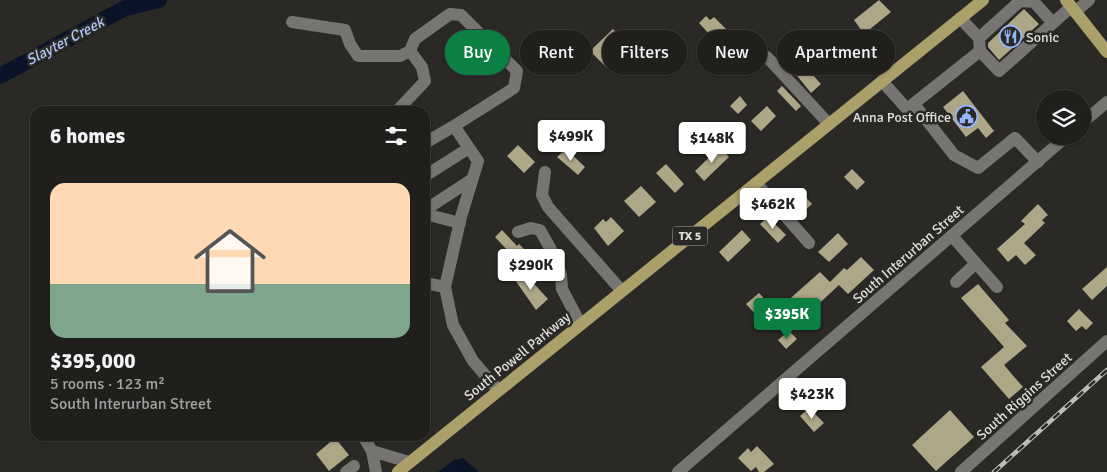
<!DOCTYPE html>
<meta charset="utf-8">
<style>
body{margin:0;font-family:Signika,sans-serif;background:#282725;color:#f1f3f6;height:100vh;display:flex;flex-direction:column;font-size:19px;white-space:nowrap}
*{box-sizing:border-box;margin:0}
p{font-size:16px;color:#a2a2a3}
.icon{flex:none;width:28px;height:28px;fill:none;stroke:currentColor;stroke-width:2;stroke-linecap:round;stroke-linejoin:round}
.map{position:relative;flex:1;overflow:hidden}
.panel{position:absolute;left:30px;top:106px;width:400px;height:335px;display:flex;flex-direction:column;background:#201f1c;border-radius:15px;box-shadow:0 1px 4px #0004,0 0 0 1px #3d3d3b}
.panel>*{flex:none}
.top-card{position:absolute;left:445px;top:30px;width:475px;height:45px;display:flex;gap:10px}
.controls{position:absolute;left:1036px;top:90px;display:grid;gap:10px}
.controls a{display:grid;place-items:center;width:55px;height:55px;border-radius:50%;background:#201f1c;box-shadow:0 1px 4px #0004,0 0 0 1px #3d3d3b;font-size:25px}
.price{position:absolute;translate:-50% -42px;padding:0 11px;border-radius:5px;background:#fff;color:#222;font-size:16px;line-height:32px;filter:drop-shadow(0 1px 2px #0008)}
.price::after{content:'';position:absolute;left:50%;top:30px;width:15px;height:11px;margin-left:-8px;background:inherit;clip-path:polygon(0 0,100% 0,50% 100%)}
.price.selected{background:#0b8043;color:#fff}
ul{padding:0;list-style:none}
li{display:grid;align-content:center;gap:10px;height:265px;padding:0 20px}
li+li{border-top:1px solid #3d3d3b}
li span{display:grid;place-items:center;height:155px;border-radius:15px;color:#555}
li>.icon{margin-inline-start:auto}
span .icon{width:90px;height:90px;fill:#fffc;stroke-width:1}
li b{font-size:21px}
h2{display:flex;justify-content:space-between;align-items:center;height:60px;padding:0 20px;font-size:21px}
.pill{padding:0 18px;border-radius:22px;background:#201f1c;box-shadow:0 1px 4px #0004,0 0 0 1px #3d3d3b;font-size:18px;line-height:45px}
.pill.selected{background:#0b8043;color:#fff}
.map>svg:first-child{display:block}
.water{fill:#0a1328}
.lines{fill:none;stroke-linecap:round;stroke-linejoin:round}
.river{stroke:#0a1328;stroke-width:16}
.building{fill:#ada687}
.minor{stroke:#767571;stroke-width:12}
.major{stroke:#aba06a;stroke-width:12}
.rail-casing{stroke:#bdbcba;stroke-width:4.5}
.rail{stroke:#2a2926;stroke-width:2.5;stroke-dasharray:8;stroke-linecap:butt}
.labels{text-anchor:middle;stroke-width:5;stroke-linejoin:round;paint-order:stroke}
.shield{fill:#2a2926;stroke:#a9a8a6;stroke-width:1}
.shield-label{font-size:12px;font-weight:bold;fill:#e0dfdd}
.poi-label{font-size:14px;fill:#e0dfdd;stroke:#2a2926;text-anchor:start}
.street-label{font-size:14px;fill:#e0dfdd;stroke:#2a2926}
.water-label{font-size:15px;font-style:italic;fill:#afc7f8;stroke:#2a2926}
</style>
<div class="map">
<svg width="1107" height="472" viewBox="0 0 1107 472">
<rect width="100%" height="100%" fill="#2a2926"/>
<!-- water -->
<path class="water" d="M463,458L479,472H438L454,460Z"/>
<g class="lines">
<!-- river -->
<path class="river" d="M0,76L125,8L159,0"/>
</g>
<!-- building -->
<path class="building" d="M879,0L891,12L864,34L854,20Z
M1024,9L1039,24L999,60L988,47V43Z
M706,16L710,20L714,17L733,36L721,47L699,23Z
M613,29L631,48L609,70L590,51Z
M746,32L758,45L751,52L738,40Z
M794,54L821,84L811,93L786,62Z
M782,86L801,106L796,111L777,91Z
M963,91L994,131L986,138L978,128L966,137L943,107Z
M740,96L747,105L738,114L730,106Z
M767,106L776,116L761,131L751,121Z
M518,145L535,162L524,173L507,156Z
M720,147L729,157L704,181L695,171Z
M566,149L585,167L578,175L557,157Z
M666,164L684,184L675,193L656,173Z
M852,169L865,182L857,190L844,177Z
M641,186L656,202L639,217L624,201Z
M800,191L812,204L803,212L791,198Z
M1038,204L1048,215L1042,220L1045,223L1024,243L1036,255L1025,265L1016,255L1008,262L997,249L1025,224L1021,221Z
M611,217L624,231L608,246L594,228L603,219L606,222Z
M768,217L786,235L778,243L760,224Z
M502,230L517,246L519,244L528,253L524,257L527,260L515,271L504,259L510,253L495,237Z
M742,230L751,240L728,262L719,252Z
M838,233L848,244L829,262L818,252Z
M861,257L874,270L848,294L839,285L799,322L784,304L820,272L830,282L844,268L847,270Z
M1107,267V286L1092,300L1082,289Z
M524,273L548,299L536,310L515,280Z
M978,284L1009,320L1005,323L1027,346L1004,365L1023,387L1009,399L981,367L1004,347L961,298Z
M759,293L772,307L760,319L746,304Z
M1079,309L1093,323L1086,330L1082,326L1076,331L1067,321Z
M789,331L797,339L786,349L778,340Z
M809,408L824,423L814,432L800,416Z
M950,410L974,437L936,471L912,445Z
M335,438L349,455L329,471L316,454Z
M757,446L774,464L764,472H759L756,467L751,471L738,458L748,448L751,452Z"/>
<g class="lines">
<!-- minor -->
<path class="minor" d="M1075,12L1089,0
M960,18L979,38L980,51L999,71L1071,7
M292,22L345,30L350,44L358,56H400L410,51
M979,38L1020,1L1034,2L1053,23
M767,57L829,124
M882,81L907,109L980,51
M914,104L954,155L978,168L1015,138L1038,162
M397,111L425,81L422,67L410,51L415,39L450,14L461,15L517,71L514,88L454,126L478,161L461,217L445,287L453,325L473,361L498,390
M1082,123L1107,102
M425,143L454,126
M545,172L542,195L548,207L621,290
M425,176L469,148
M756,183L809,243
M425,210L471,180
M425,214L460,223
M518,232L531,228L540,230L555,257L561,275L562,289L580,323
M952,236L997,287
M956,282L976,263
M425,283L445,287
M363,436L372,451L376,472
M372,451L409,462
M346,472L354,466
M678,472L1067,136
M961,472L1107,341"/>
<!-- major -->
<path class="major" d="M1066,0L1107,52
M398,472L983,0"/>
<defs>
<path id="rail" d="M994,472L1107,370"/>
</defs>
<!-- rail casing -->
<use href="#rail" class="rail-casing"/>
<!-- rail -->
<use href="#rail" class="rail"/>
</g>
<!-- icons -->
<defs>
<symbol id="restaurant-ring" viewBox="-11 -11 22 22"><circle r="9.5" fill="#2a2926" stroke="#95b6fd" stroke-width="1.5"/><path d="M-5-6h1v4h1v-4h1v4h1v-4h1v5L-1.5 .5V6h-2V.5L-5-1ZM5-6V6H3V1.5H1.5Q1.5-4 5-6Z" fill="#95b6fd"/></symbol>
<symbol id="civic-ring" viewBox="-11 -11 22 22"><circle r="9.5" fill="#2a2926" stroke="#95b6fd" stroke-width="1.5"/><path d="M-.6-6.5H3V-4.5H.6V-3L4-1V1h2V6H-6V1h2V-1L-.6-3ZM-1.2 2.5V6h2.4V2.5Z" fill="#95b6fd"/></symbol>
</defs>
<g fill-rule="evenodd">
<use href="#restaurant-ring" x="998" y="24" width="25" height="25"/>
<use href="#civic-ring" x="954" y="104" width="25" height="25"/>
</g>
<g class="labels">
<!-- shield labels -->
<rect class="shield" x="672.5" y="226.5" width="35" height="19" rx="4"/>
<g class="shield-label">
<text x="690" y="240">TX 5</text>
</g>
<!-- poi labels -->
<g class="poi-label">
<text x="1026" y="42">Sonic</text>
<text x="951" y="122" text-anchor="end">Anna Post Office</text>
</g>
<!-- street labels -->
<g class="street-label">
<text transform="translate(908 254) rotate(-41)" y="5">South Interurban Street</text>
<text transform="translate(517 356) rotate(-39)" y="5">South Powell Parkway</text>
<text transform="translate(1024 396) rotate(-42)" y="5">South Riggins Street</text>
</g>
<!-- water labels -->
<g class="water-label">
<text transform="translate(65 41) rotate(-28)" y="5">Slayter Creek</text>
</g>
</g>
</svg>
<div class="controls">
<a><svg class="icon" aria-label="layers" viewBox="0 0 24 24"><path d="M12 4l9 5-9 5-9-5zM3 14l9 5 9-5"/></svg></a>
</div>
<b class="price" style="left:571px;top:162px">$499K</b>
<b class="price" style="left:712px;top:164px">$148K</b>
<b class="price" style="left:773px;top:230px">$462K</b>
<b class="price" style="left:531px;top:291px">$290K</b>
<b class="price selected" style="left:787px;top:340px">$395K</b>
<b class="price" style="left:812px;top:420px">$423K</b>
<div class="top-card">
<a class="pill selected">Buy</a>
<a class="pill">Rent</a>
<a class="pill">Filters</a>
<a class="pill">New</a>
<a class="pill">Apartment</a>
</div>
<section class="panel">
<h2>6 homes<svg class="icon" aria-label="filters" viewBox="0 0 24 24"><path d="M4 7h16M4 17h16"/><circle cx="9" cy="7" r="2"/><circle cx="15" cy="17" r="2"/></svg></h2>
<ul>
<li><span style="background:linear-gradient(#ffd9b3 65%,#7fa58c 0)"><svg class="icon" aria-label="home" viewBox="0 0 24 24"><path d="M3 11l9-7 9 7M6 9v11h12V9"/></svg></span><div><b>$395,000</b><p>5 rooms · 123 m²</p><p>South Interurban Street</p></div></li>
</ul>
</section>
</div>
